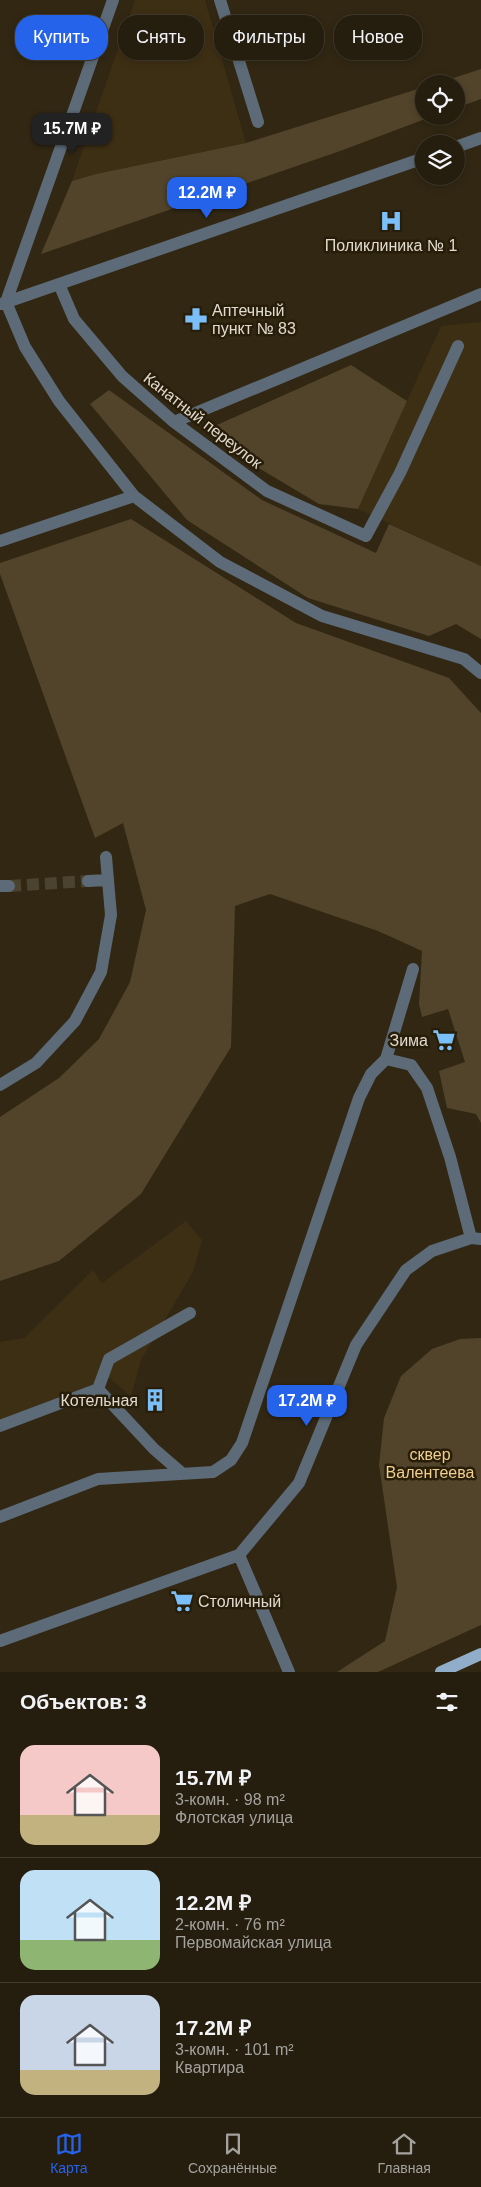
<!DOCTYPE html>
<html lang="ru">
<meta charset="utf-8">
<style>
body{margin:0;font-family:Helvetica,sans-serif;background:#2d2617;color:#f1f3f6;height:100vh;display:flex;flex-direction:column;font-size:19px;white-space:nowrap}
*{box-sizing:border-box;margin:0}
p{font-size:16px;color:#a3a29e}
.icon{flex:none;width:28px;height:28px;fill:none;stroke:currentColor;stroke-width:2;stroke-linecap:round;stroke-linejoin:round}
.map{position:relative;height:1672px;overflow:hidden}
.side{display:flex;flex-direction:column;background:#251d0e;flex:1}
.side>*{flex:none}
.hud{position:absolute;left:15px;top:15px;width:451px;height:45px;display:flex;gap:10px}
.controls{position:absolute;left:415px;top:75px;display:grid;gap:10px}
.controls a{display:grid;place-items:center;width:50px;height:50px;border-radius:50%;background:#251d0e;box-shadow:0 2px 8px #0003,0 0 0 1px #423b2e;font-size:25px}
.price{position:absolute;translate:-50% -42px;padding:0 11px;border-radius:10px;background:#2563eb;color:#fff;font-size:16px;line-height:32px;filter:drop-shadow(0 1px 2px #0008)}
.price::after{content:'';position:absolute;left:50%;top:30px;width:15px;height:11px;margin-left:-8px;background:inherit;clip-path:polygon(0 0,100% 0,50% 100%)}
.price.on{background:#222;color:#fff}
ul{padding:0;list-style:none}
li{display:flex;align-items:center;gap:15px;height:125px;padding:0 20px}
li+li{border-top:1px solid #423b2e}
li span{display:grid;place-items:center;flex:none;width:140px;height:100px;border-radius:15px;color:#555}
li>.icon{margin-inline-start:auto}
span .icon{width:60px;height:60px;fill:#fffc;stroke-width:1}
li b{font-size:21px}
h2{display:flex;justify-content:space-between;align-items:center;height:60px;padding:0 20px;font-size:21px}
.chip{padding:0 18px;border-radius:20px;background:#251d0e;box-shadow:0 2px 8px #0003,0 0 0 1px #423b2e;font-size:18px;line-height:45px}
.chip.on{background:#2563eb;color:#fff}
.tabs{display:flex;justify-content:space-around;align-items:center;height:70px;border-top:1px solid #423b2e;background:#251d0e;font-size:14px;color:#a3a29e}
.tabs a{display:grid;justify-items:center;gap:2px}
.tabs .on{color:#2563eb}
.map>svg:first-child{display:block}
.built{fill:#3d2f14}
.green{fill:#51442a}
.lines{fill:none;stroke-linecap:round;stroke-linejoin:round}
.minor-tunnel{stroke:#4b422f;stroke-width:12;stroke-dasharray:12 6;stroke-linecap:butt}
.minor{stroke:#5d6b78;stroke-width:12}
.major{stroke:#90aec9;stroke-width:12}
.labels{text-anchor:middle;stroke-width:5;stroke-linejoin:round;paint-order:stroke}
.poi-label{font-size:16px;fill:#e1dace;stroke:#271d09;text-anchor:start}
.street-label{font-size:16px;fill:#e1dace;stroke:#271d09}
.park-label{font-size:16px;fill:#f1cf90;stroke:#271d09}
</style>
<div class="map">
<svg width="481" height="1672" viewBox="0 0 481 1672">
<rect width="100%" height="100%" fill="#312713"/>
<!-- built -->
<path class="built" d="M135,0H205L246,143L96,174L72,181Z
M481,322V566L358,509L441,326Z
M186,1221L202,1240L193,1272L141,1360L131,1397L110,1378L0,1420V1342L24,1338L93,1270L102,1283Z"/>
<!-- green -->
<path class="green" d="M481,69V99L456,108V84H435Z
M424,87V116H433L343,150L41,254L72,181L96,174L246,143Z
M351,365L407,401L358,509L319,504L245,460L208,429Z
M109,390L262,500L376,553L389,524L481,566V639L456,624L429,636L308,598L187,520L90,404Z
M131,519L296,623L449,678L481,713V1123L476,1114L447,1108L439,1071L465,1062L448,1009L422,1017L419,1004L422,951L378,931L270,894L235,906L231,1047L141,1194L59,1261L0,1281V1117L59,1078L99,1039L130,982L146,910L123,823L95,838L0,574V563Z
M481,1338V1625L378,1672H337L385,1641L397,1587L379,1465L384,1418L401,1376L432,1349L460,1339Z"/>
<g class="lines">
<!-- minor-tunnel -->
<path class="minor-tunnel" d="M9,886L88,881"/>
<!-- minor -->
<path class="minor" d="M113,0L6,302L25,347L59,401L134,496L220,562L322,616L464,659L481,673
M220,0L258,122
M456,147L481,138
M59,284L74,319L122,376L174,422L267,491L366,536L400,473L458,346
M1,304L424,158
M174,422L481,294
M0,541L134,496
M88,881L108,880
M0,886H9
M386,1059L413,969
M0,1085L36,1063L75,1021L101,972L111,915L106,857
M0,1426L98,1389
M183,1474L154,1449L98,1389L109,1359L190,1313
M0,1517L98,1479L213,1472L231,1460L242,1443L359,1098L371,1074L386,1059L411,1065L427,1088L450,1157L471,1238
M0,1641L239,1555
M289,1672L239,1555L299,1483L356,1345L406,1270L432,1251L471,1238L481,1239"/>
<!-- major -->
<path class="major" d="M441,1672L481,1654"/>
</g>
<!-- icons -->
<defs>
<symbol id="hospital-bare" viewBox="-9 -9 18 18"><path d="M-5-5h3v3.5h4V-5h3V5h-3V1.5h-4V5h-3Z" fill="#7abff8" stroke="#271d09" stroke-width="2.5" paint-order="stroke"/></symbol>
<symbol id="pharmacy-bare" viewBox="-9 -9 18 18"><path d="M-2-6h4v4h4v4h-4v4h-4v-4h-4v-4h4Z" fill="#7abff8" stroke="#271d09" stroke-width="2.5" paint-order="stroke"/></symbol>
<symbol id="supermarket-bare" viewBox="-9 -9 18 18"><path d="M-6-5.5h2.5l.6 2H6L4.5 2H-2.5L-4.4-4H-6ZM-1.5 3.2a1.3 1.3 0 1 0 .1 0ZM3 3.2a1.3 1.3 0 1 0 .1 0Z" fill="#7abff8" stroke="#271d09" stroke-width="2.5" paint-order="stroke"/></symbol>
<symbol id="building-bare" viewBox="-9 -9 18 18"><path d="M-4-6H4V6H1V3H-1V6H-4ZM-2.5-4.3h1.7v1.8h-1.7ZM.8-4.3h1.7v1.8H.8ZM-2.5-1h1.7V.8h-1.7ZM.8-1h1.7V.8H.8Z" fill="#7abff8" stroke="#271d09" stroke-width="2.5" paint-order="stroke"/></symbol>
</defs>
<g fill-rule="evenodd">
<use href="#hospital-bare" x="375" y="205" width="32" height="32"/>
<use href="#pharmacy-bare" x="180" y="303" width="32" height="32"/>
<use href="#supermarket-bare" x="428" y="1024" width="32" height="32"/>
<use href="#building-bare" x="139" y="1384" width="32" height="32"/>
<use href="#supermarket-bare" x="166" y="1585" width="32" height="32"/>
</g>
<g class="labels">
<!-- poi labels -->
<g class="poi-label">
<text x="391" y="251" text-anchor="middle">Поликлиника № 1</text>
<text x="212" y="316">Аптечный<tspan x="212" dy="18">пункт № 83</tspan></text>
<text x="428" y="1046" text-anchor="end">Зима</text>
<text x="138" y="1406" text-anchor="end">Котельная</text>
<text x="198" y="1607">Столичный</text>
</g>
<!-- street labels -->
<g class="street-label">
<text transform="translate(203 420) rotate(38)" y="6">Канатный переулок</text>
</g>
<!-- park labels -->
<g class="park-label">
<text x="430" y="1460">сквер<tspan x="430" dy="18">Валентеева</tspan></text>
</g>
</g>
</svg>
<div class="controls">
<a><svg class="icon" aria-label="locate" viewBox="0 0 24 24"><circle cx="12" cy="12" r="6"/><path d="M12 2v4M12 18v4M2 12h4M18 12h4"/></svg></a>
<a><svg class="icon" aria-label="layers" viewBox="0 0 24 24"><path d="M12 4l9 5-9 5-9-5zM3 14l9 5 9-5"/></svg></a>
</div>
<b class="price on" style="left:72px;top:155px">15.7M ₽</b>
<b class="price" style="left:207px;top:219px">12.2M ₽</b>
<b class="price" style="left:307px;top:1427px">17.2M ₽</b>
<div class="hud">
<a class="chip on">Купить</a>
<a class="chip">Снять</a>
<a class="chip">Фильтры</a>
<a class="chip">Новое</a>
</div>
</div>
<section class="side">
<h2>Объектов: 3<svg class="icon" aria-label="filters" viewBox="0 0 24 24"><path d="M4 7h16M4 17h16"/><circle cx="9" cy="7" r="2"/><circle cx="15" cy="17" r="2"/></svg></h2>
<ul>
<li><span style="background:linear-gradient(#f6c9c9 70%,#c2b280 0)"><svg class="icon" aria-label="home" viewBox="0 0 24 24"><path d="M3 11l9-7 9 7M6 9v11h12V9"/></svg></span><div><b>15.7M ₽</b><p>3-комн. · 98 m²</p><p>Флотская улица</p></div></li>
<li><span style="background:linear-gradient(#bfe0f5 70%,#8fb573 0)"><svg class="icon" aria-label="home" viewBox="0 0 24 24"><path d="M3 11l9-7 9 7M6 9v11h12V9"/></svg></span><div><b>12.2M ₽</b><p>2-комн. · 76 m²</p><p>Первомайская улица</p></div></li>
<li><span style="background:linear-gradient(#c9d6e8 75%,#c2b280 0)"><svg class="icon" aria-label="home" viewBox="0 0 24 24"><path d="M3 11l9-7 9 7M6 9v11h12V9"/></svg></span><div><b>17.2M ₽</b><p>3-комн. · 101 m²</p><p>Квартира</p></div></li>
</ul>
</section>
<nav class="tabs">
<a class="on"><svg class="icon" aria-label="map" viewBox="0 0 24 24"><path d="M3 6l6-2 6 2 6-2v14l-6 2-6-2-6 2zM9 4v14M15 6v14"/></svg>Карта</a>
<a><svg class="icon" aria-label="saved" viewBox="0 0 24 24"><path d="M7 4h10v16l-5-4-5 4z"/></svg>Сохранённые</a>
<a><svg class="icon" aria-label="home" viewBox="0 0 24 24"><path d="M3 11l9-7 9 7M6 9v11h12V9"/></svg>Главная</a>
</nav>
